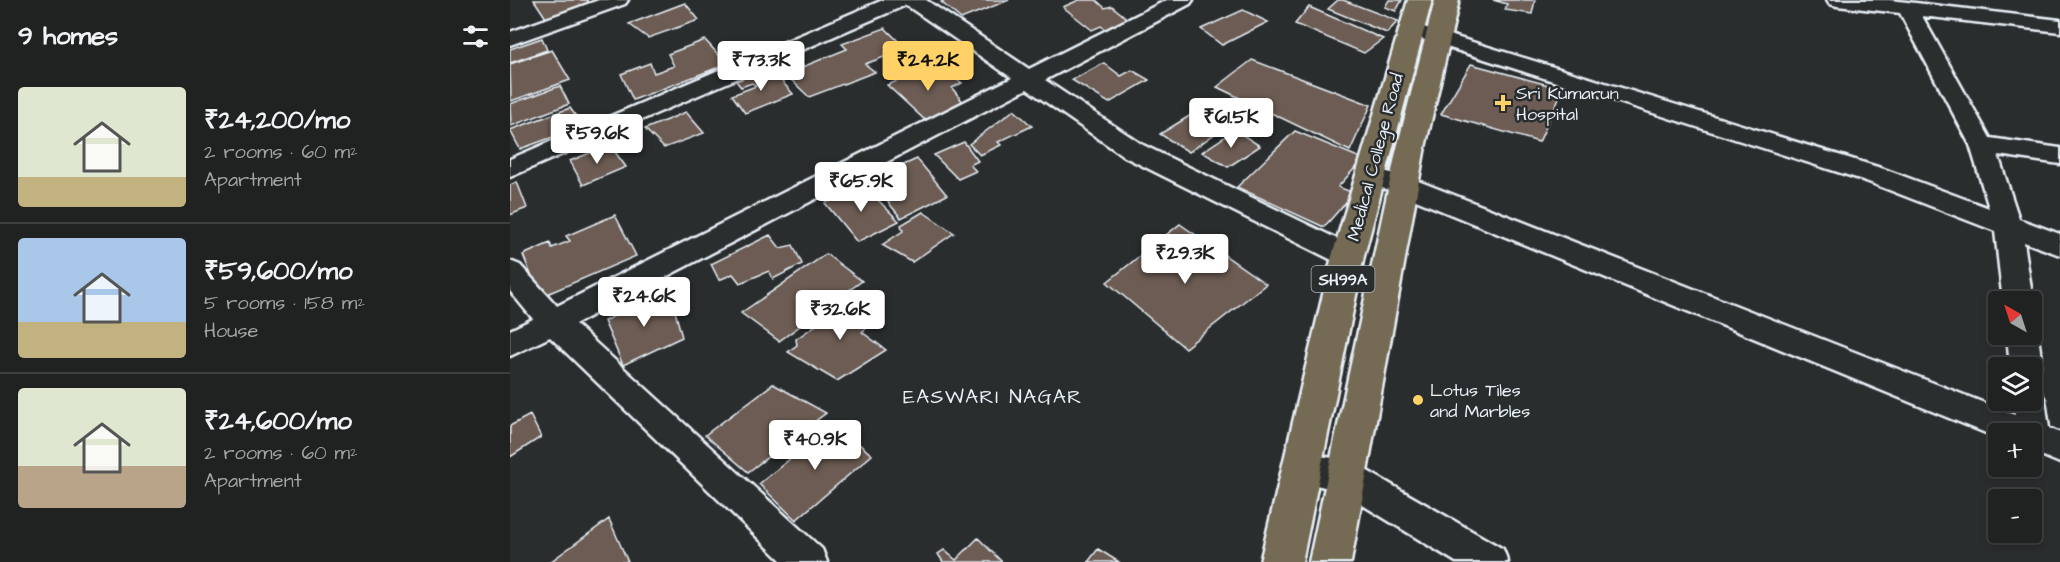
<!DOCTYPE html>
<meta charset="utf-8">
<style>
body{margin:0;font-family:"Architects Daughter",sans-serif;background:#2d2f2f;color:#f1f3f6;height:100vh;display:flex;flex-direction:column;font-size:22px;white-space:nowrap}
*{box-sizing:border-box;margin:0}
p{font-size:20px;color:#a2a4a5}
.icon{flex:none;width:33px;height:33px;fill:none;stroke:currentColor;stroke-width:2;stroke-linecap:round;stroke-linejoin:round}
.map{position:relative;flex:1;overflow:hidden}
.panel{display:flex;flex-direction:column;background:#202222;width:510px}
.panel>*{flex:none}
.needle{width:39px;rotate:321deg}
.controls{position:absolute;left:1478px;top:291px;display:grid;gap:12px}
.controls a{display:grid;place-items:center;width:54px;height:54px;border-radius:6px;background:#202222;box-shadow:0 3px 9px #0003,0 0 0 2px #3d3f40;font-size:30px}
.price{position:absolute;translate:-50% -51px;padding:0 14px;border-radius:6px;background:#fff;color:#222;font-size:20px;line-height:39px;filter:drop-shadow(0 2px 3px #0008)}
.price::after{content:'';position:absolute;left:50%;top:36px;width:18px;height:14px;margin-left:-9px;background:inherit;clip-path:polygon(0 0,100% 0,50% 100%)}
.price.on{background:#ffd166;color:#111}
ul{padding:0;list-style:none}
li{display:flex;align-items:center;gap:18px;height:150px;padding:0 18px}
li+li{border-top:2px solid #3d3f40}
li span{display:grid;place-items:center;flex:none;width:168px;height:120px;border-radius:6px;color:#555}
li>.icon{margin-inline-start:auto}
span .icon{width:72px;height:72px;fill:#fffc;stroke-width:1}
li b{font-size:26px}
h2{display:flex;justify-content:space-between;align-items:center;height:72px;padding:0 18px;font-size:26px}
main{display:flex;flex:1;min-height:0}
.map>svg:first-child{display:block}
.building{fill:#6c5c53;stroke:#e8f1f8;stroke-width:1.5}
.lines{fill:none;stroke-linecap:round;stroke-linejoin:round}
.minor-casing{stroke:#e8f1f8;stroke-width:5}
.primary-casing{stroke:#e8f1f8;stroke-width:5}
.minor{fill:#2a2d2e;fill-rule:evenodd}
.primary{fill:#746b52;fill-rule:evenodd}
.poi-dot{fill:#ffd166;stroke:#2a2d2e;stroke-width:2}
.labels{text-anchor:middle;stroke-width:5;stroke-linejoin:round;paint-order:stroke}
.shield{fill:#2a2d2e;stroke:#afb6bb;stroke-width:1.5}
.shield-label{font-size:16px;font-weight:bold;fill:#e8f1f8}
.poi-label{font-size:18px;fill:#e8f1f8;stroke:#2a2d2e;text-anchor:start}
.street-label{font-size:18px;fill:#e8f1f8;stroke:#2a2d2e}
.neighbourhood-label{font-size:20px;letter-spacing:1.5px;fill:#e8f1f8;stroke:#2a2d2e}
</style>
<main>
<section class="panel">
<h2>9 homes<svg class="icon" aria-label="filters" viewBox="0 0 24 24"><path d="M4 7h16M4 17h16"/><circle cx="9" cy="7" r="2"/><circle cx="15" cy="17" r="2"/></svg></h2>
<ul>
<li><span style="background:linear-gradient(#dfe7d0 75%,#c2b280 0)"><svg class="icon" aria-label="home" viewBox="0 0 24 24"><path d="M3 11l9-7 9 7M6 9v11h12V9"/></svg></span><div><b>₹24,200/mo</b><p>2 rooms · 60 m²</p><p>Apartment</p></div></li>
<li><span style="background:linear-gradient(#a9c7e8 70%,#c2b280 0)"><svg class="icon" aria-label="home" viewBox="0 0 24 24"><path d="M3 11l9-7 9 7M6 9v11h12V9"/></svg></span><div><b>₹59,600/mo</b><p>5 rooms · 158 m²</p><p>House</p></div></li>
<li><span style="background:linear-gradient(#dfe7d0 65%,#b9a48a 0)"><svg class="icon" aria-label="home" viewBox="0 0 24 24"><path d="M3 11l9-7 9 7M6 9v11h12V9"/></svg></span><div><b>₹24,600/mo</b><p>2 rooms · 60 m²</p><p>Apartment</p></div></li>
</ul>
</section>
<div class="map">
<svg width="1550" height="562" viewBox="0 0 1550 562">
<rect width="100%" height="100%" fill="#2a2d2e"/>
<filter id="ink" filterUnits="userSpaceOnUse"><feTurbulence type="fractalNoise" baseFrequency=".0167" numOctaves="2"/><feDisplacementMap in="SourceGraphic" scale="12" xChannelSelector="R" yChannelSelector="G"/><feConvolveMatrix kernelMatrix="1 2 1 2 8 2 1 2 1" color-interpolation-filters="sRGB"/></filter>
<g filter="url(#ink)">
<!-- building -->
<path class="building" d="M24,0H77L79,4L36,18Z
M436,0H499L451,19L431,2Z
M569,0H586L595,8L602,6L619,20L596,30L591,26L582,30L553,7Z
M828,0H833L888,21L877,33L818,9Z
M879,0H892L886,11L875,7Z
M983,0H1025L1022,14L995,10L997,4Z
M175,3L189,20L138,38L119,24Z
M799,7L873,39L854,53L785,24Z
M733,10L758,22L712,45L691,29Z
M375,28L396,49L355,64L365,72L299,97L275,74L337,49L332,44Z
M32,38L37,50L0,63V49Z
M195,40L217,64L123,100L111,74L140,63L144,73L164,66L158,54Z
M42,50L60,80L1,101L0,64Z
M742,60L861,105L840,151L707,87Z
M594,63L611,76L622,70L639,80L599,103L562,80Z
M961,64L1053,89L1029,142L931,114Z
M426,66L452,83L442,88L453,102L415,120L377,85Z
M242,75L268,77L283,94L235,113L222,95L246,86L242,83L231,87L226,81Z
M50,86L59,104L1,126L0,104Z
M60,108L73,126L10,149L0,130Z
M504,110L522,126L488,142L491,145L470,155L459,144Z
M176,112L194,133L154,148L135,129Z
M686,112L713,128L679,152L650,134Z
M725,130L750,146L718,167L692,152Z
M785,131L853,159L828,187L844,193L814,227L727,187Z
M454,142L468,161L460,165L466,171L448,179L424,155Z
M100,145L116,167L73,185L60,161Z
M407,159L437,195L391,218L360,180Z
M7,182L17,208L0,215V185Z
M354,186L389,221L347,242L315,203Z
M413,212L444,233L402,262L372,245L393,231L391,225Z
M105,215L126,256L30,297L13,255L40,243L42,248L60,241L56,236Z
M670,224L756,284L675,348L597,282Z
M260,235L270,248L283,245L292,264L263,279L259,271L230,283L223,274L209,280L201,264Z
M316,254L352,281L269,341L231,313Z
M159,289L172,337L113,365L94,321Z
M346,297L357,307L366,299L371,306L359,315L363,317L356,323L359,326L352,332L376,350L327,381L278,352L287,345L286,339Z
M263,384L316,413L238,472L195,435Z
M20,415L31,437L0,457V426Z
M324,423L362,455L286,520L249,484Z
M99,519L118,562H40Z
M468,538L492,562H433L428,554L434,550L446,560Z
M588,549L609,562H578Z"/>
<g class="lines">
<defs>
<path id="minor" d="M89,0H118L115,4L0,45V32Z
M373,0H416L519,69L657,0H683L680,4L535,80L633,145L848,249L852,256L848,263L838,266L828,263L615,157L517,89L65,324L312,549L317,562H273L40,337L0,356V330L23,319L0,291V261L10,265L47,306L502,78L396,5L0,177V159Z
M1317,0H1380L1550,20V32L1412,16L1480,138L1550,148V164L1488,155L1509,219L1550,234V255L1514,242L1523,302L1521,305V302H1493L1485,231L1356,181L893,33L889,29L893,25L900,23L907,25L1374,169L1479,208L1460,145L1390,13L1327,6L1320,4Z
M859,167L903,179L1505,415L1503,400H1521V387L1530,390L1535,400L1539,428L1550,433V463L1521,451V434H1488V438L886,192L850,182L846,176L850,170Z
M1521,325C1531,336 1533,364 1527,377L1521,379V368H1500L1497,334H1521Z
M791,453L835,460L847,465L993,549L998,562H946L828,490L779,479L774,468L779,457Z"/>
<path id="primary" d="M898,0H922L854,256L792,562H750L822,256Z
M925,0H949L914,152L841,562H799L886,152Z"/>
</defs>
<!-- minor casing -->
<use href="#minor" class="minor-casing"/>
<!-- primary casing -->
<use href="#primary" class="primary-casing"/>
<!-- minor -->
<use href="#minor" class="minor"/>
<!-- primary -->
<use href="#primary" class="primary"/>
</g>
</g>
<!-- markers -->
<g class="poi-dot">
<path d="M990 94h6v6h6v6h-6v6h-6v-6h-6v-6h6z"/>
<circle cx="908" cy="400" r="6"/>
</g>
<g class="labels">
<!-- shield labels -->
<rect class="shield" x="801.5" y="266" width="63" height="26" rx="4.5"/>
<g class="shield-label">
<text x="833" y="285">SH99A</text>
</g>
<!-- poi labels -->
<g class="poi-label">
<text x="1006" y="99">Sri Kumarun<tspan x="1006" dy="21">Hospital</tspan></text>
<text x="920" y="396">Lotus Tiles<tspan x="920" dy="21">and Marbles</tspan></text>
</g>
<!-- street labels -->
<g class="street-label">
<text transform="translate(865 157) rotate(-75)" y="6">Medical College Road</text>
</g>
<!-- neighbourhood labels -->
<g class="neighbourhood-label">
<text x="483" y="403">EASWARI NAGAR</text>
</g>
</g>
</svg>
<div class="controls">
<a><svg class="needle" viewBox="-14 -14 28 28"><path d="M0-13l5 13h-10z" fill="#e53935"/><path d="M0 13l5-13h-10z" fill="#a2a4a5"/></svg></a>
<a><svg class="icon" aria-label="layers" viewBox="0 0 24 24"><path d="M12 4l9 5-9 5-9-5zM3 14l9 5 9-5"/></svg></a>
<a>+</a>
<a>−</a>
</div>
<b class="price" style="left:251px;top:92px">₹73.3K</b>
<b class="price on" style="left:418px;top:92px">₹24.2K</b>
<b class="price" style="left:721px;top:149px">₹61.5K</b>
<b class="price" style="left:87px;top:165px">₹59.6K</b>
<b class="price" style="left:351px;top:213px">₹65.9K</b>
<b class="price" style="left:675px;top:285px">₹29.3K</b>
<b class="price" style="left:134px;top:328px">₹24.6K</b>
<b class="price" style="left:330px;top:341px">₹32.6K</b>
<b class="price" style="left:305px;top:471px">₹40.9K</b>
</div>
</main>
